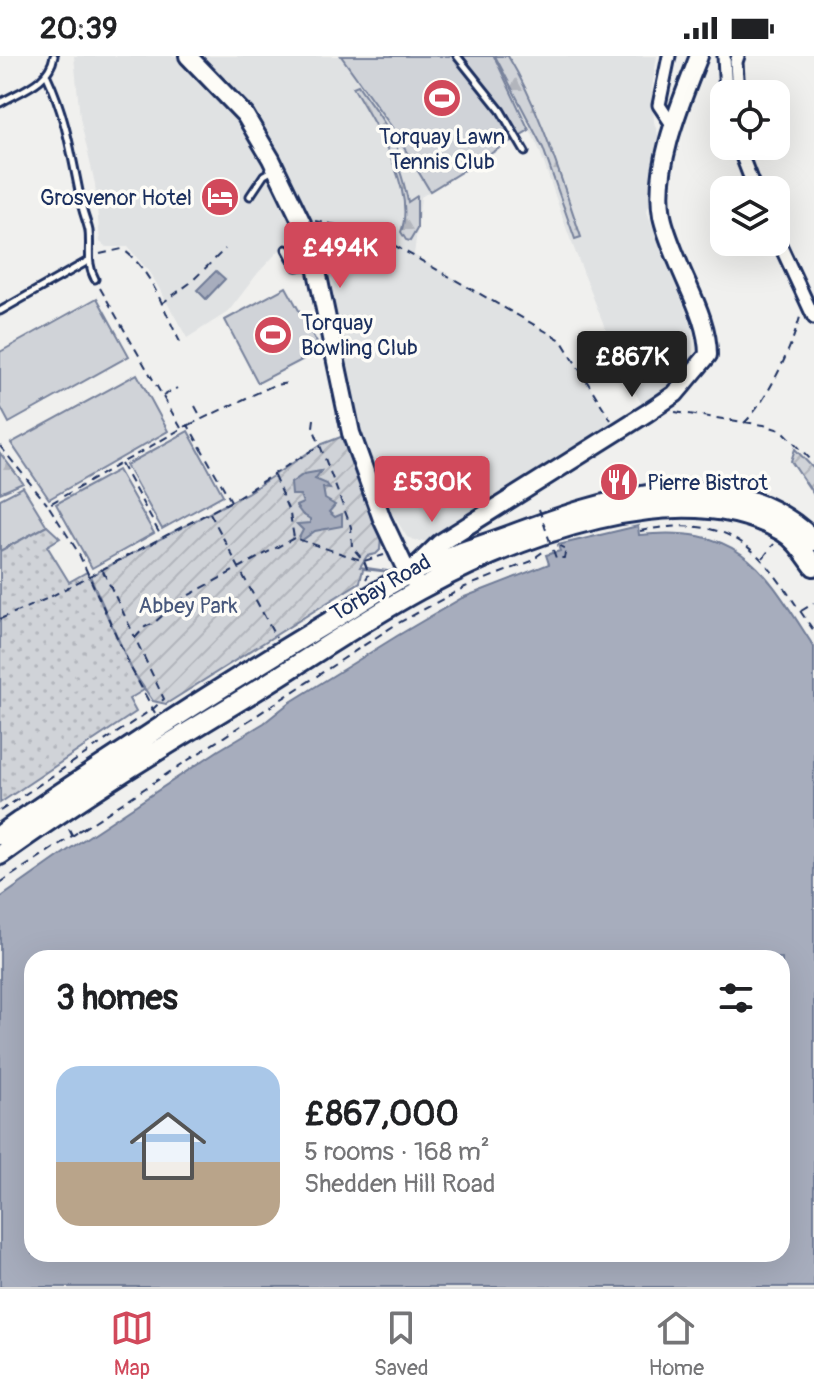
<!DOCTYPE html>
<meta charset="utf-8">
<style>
body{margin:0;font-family:Pangolin,sans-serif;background:#f6f6f6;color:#202124;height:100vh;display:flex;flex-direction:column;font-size:30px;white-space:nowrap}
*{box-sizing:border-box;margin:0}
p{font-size:26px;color:#757577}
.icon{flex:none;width:44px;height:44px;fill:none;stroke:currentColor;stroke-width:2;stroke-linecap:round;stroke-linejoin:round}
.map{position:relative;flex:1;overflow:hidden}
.drawer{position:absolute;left:24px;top:894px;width:766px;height:312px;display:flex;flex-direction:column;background:#fff;border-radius:24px;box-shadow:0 8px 32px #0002}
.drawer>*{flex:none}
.controls{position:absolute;left:710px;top:24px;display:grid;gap:16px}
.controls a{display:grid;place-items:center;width:80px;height:80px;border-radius:16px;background:#fff;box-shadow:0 8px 32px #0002;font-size:40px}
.price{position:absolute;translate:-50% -68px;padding:0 18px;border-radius:8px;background:#d1495b;color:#fff;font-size:26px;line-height:52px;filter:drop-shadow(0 2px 4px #0008)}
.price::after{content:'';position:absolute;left:50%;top:48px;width:24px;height:18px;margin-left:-12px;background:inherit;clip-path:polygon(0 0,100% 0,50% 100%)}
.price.active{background:#222;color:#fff}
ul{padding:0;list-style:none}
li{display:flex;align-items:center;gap:24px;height:200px;padding:0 32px}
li+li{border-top:2px solid #e0e0e0}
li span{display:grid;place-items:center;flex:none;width:224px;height:160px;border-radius:24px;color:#555}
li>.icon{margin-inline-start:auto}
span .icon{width:96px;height:96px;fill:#fffc;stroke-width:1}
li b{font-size:34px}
h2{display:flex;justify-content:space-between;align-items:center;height:96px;padding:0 32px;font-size:34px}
.status{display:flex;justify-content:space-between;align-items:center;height:56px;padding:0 40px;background:#fff;direction:ltr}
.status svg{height:22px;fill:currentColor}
.dock{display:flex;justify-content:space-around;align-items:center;height:112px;border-top:2px solid #e0e0e0;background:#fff;font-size:22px;color:#757577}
.dock a{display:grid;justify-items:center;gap:4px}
.dock .active{color:#d1495b}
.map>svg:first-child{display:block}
.built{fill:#e0e2e3}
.grass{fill:#d0d3d8;stroke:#76819b;stroke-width:2}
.forest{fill:url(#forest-firs);stroke:#76819b;stroke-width:2}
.park{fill:url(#park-dots);stroke:#76819b;stroke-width:2}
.garden{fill:url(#garden-furrows);stroke:#76819b;stroke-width:2}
.water{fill:#a7adbd;stroke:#6f7b97;stroke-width:2;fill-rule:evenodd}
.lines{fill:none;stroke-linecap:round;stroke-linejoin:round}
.lane-casing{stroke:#1b2f5e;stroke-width:11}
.street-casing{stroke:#1b2f5e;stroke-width:17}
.secondary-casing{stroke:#1b2f5e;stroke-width:22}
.primary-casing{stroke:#1b2f5e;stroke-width:24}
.path{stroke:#1b2f5e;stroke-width:2;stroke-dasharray:8 6;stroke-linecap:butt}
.lane{stroke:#fdfcf7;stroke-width:5}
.street{stroke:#fdfcf7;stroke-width:11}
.secondary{stroke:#fdfcf7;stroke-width:16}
.primary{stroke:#fdfcf7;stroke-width:18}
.path-bridge{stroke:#1b2f5e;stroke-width:2;stroke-dasharray:8 6;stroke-linecap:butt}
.labels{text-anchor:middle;stroke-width:7;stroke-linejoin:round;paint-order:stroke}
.poi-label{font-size:22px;fill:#1b2f5e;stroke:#fdfcf7;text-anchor:start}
.street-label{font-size:22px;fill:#1b2f5e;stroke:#fdfcf7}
.park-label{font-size:22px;fill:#48587c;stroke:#fdfcf7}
</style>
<div class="status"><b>20:39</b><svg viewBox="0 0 49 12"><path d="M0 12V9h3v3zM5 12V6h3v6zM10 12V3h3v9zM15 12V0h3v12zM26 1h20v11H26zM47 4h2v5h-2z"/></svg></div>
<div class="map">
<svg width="814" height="1231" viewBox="0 0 814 1231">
<defs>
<pattern id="forest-firs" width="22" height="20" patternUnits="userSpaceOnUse" patternTransform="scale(2)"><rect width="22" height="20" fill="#d0d3d8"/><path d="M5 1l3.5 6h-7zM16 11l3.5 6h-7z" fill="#b2b5bc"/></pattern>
<pattern id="park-dots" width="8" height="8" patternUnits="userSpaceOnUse" patternTransform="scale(2)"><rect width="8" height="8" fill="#d0d3d8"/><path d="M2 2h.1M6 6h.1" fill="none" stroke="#b2b5bc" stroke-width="1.8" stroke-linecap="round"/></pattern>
<pattern id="garden-furrows" width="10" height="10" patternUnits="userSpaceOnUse" patternTransform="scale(2)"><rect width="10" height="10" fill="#d0d3d8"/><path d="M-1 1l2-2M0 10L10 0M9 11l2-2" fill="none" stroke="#b2b5bc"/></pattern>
</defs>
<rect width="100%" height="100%" fill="#f0f0ee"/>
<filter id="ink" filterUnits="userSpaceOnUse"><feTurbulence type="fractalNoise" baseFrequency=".0125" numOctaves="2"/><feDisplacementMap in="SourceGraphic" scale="16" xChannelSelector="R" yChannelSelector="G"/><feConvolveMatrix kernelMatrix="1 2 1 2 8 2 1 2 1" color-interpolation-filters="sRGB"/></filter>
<g filter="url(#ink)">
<!-- built -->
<path class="built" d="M74,0H179L253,84L298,174L258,217L228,256L187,282L151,218L128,191H106L100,186L95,128L80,62Z
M197,0H341L391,70L430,135L421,141L414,199L561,284L611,365L607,374L439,480L427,485H417L407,481L393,459L369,403L352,350L314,178L291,120L264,76Z
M494,0H657L652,33L654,66L662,90L647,156L692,270L693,296L689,307L669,330L642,349L618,305L568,177L539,93Z"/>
<!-- grass -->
<path class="grass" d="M341,0H494L529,74L430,135L391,70Z
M286,231L321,294L258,327L225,264Z
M97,242L129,300L9,367L0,350V296Z
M137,318L168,375L49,443L11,387Z
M188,375L223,439L162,473L126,409Z
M118,414L154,477L92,512L56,448Z
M23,431L47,470L0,495V443Z"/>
<!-- forest -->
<path class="forest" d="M495,0H508C542,57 560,120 581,181L575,183L543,92Z
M358,29C371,49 387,67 396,89C400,98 397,106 400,115C403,125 406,134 408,146L417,140V173L410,185L406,184L401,176C417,134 374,67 353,31Z
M0,397L23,427L0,437Z"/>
<!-- park -->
<path class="park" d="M47,470L60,482L47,490L69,526L87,516L132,614L144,634L129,643L136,656L0,747V495Z"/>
<!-- garden -->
<path class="garden" d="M351,377L382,463L380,494L376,498L367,500L360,511L408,518L363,513L360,526L166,648L153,645L132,614L90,520L247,437L320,389Z
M795,393L814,413V439L791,405Z"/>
<!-- water -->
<path class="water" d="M216,215L225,223L206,243L197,234Z
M321,415L315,423L327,428L330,433L323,432L325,443L335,449L329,456L335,461L342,458V470L315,475L301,485L299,482L303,474L297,468L310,467V463L302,458L296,450L303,447L300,439H292L291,427L304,418Z
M638,470L639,479C743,468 764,514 814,591V1231H0V842L71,792L219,694L264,667L289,647L397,580L462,542L549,508L546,499L560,495L558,489ZM782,902V1198H32V902Z"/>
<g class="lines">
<defs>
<path id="lane" d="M457,0L501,55L525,96
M47,20C66,60 72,102 81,145C82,155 87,165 89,175C91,193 86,207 95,223
M0,47C22,34 49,27 54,0
M250,140L264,119L273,114
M286,193L296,211L311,209
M0,255L88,205"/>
<path id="street" d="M669,0L659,49L673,70
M724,0L726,38
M738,0L736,6L738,38
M738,90L755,134
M776,180L814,262"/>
<path id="secondary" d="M188,0L245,59L271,103L302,167L314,201L351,377L382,463L408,518L415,526
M412,514L440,487L647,357L675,338L708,299C708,267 690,236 678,206C672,191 665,175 662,160C653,110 681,46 699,0"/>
<path id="primary" d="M0,779C48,744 100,711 150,678C209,639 269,602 329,566C355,550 380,533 407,519C438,502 475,492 508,480C605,444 730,399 814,485
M0,799C79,742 161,692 244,642C303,606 359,567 419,534C514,482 679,416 782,475C796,483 805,498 814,510"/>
</defs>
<!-- lane casing -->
<use href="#lane" class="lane-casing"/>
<!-- street casing -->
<use href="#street" class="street-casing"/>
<!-- secondary casing -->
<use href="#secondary" class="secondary-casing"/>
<!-- primary casing -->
<use href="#primary" class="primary-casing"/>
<!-- path -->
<path class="path" d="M315,165L369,175L561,284L611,364
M100,198L122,193C151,212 164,255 180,286
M100,232L181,372
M161,248L190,227L225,193
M163,340L177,332
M195,350L202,363
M675,356L764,369L783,375L814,407
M314,363L313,371L351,471L352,491L364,505L384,499
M744,367C767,346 792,291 800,261
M189,369L274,329L290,327
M0,390L47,448
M121,408L161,480
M274,420L290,458L294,482L364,505L369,518L366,523
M210,457L276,582
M640,475C743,455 762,501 814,575
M553,494L556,502H564L566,493L560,490
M763,502L774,488
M103,515L135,581
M801,555L814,547
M0,563L46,543L231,445L320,389
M155,657L132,614L78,496L48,449L188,369L231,445
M0,755L154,652L164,643L135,582L145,571L154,567L180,544L294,482
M69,773L72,779L85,771
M0,827L395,569L465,531L537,503V500L544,495"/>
<!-- lane -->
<use href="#lane" class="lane"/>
<!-- street -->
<use href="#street" class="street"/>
<!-- secondary -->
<use href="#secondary" class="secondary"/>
<!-- primary -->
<use href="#primary" class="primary"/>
<!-- path-bridge -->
<path class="path-bridge" d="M539,453L552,492"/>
</g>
</g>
<!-- icons -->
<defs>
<symbol id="stadium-disc" viewBox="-11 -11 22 22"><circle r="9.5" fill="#d1495b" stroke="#fdfcf7"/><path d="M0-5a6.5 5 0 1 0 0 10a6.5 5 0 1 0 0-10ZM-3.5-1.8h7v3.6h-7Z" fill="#fff"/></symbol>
<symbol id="hotel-disc" viewBox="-11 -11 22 22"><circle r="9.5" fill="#d1495b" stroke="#fdfcf7"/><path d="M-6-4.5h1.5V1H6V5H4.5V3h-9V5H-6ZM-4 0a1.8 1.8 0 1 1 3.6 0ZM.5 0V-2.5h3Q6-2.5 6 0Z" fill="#fff"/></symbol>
<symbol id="restaurant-disc" viewBox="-11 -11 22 22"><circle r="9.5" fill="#d1495b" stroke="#fdfcf7"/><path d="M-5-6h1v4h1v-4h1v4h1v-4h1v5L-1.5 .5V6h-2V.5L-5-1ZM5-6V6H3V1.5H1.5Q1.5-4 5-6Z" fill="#fff"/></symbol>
</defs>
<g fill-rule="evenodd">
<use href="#stadium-disc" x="420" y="20" width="44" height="44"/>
<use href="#hotel-disc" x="198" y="119" width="44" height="44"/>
<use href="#stadium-disc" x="251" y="257" width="44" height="44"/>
<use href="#restaurant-disc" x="597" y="404" width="44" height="44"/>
</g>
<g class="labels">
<!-- poi labels -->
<g class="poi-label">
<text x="442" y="88" text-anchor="middle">Torquay Lawn<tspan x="442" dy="25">Tennis Club</tspan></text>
<text x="192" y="149" text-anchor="end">Grosvenor Hotel</text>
<text x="301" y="274">Torquay<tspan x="301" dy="25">Bowling Club</tspan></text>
<text x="647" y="434">Pierre Bistrot</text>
</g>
<!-- street labels -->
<g class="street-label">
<text transform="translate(380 531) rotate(-30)" y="8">Torbay Road</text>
</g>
<!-- park labels -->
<g class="park-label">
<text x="188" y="557">Abbey Park</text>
</g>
</g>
</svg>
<div class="controls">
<a><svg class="icon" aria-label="locate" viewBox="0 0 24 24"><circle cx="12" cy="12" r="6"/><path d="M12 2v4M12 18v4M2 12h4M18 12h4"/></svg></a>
<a><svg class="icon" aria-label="layers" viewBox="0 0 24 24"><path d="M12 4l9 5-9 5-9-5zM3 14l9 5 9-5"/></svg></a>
</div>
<b class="price" style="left:340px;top:234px">£494K</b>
<b class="price active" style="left:632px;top:343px">£867K</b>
<b class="price" style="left:432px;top:468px">£530K</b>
<section class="drawer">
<h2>3 homes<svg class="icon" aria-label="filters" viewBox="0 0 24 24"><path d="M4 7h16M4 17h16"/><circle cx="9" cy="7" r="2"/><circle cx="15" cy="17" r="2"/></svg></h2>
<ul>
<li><span style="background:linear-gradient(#a9c7e8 60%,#b9a48a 0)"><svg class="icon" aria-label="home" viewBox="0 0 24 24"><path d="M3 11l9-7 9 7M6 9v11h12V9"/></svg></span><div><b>£867,000</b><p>5 rooms · 168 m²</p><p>Shedden Hill Road</p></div></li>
</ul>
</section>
</div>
<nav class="dock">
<a class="active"><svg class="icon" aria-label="map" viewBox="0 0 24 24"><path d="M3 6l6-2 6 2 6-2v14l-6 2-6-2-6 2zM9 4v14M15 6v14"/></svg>Map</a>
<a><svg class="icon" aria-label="saved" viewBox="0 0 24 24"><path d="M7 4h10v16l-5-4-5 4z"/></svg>Saved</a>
<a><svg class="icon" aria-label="home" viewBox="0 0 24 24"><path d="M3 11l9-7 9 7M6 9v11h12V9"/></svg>Home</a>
</nav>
